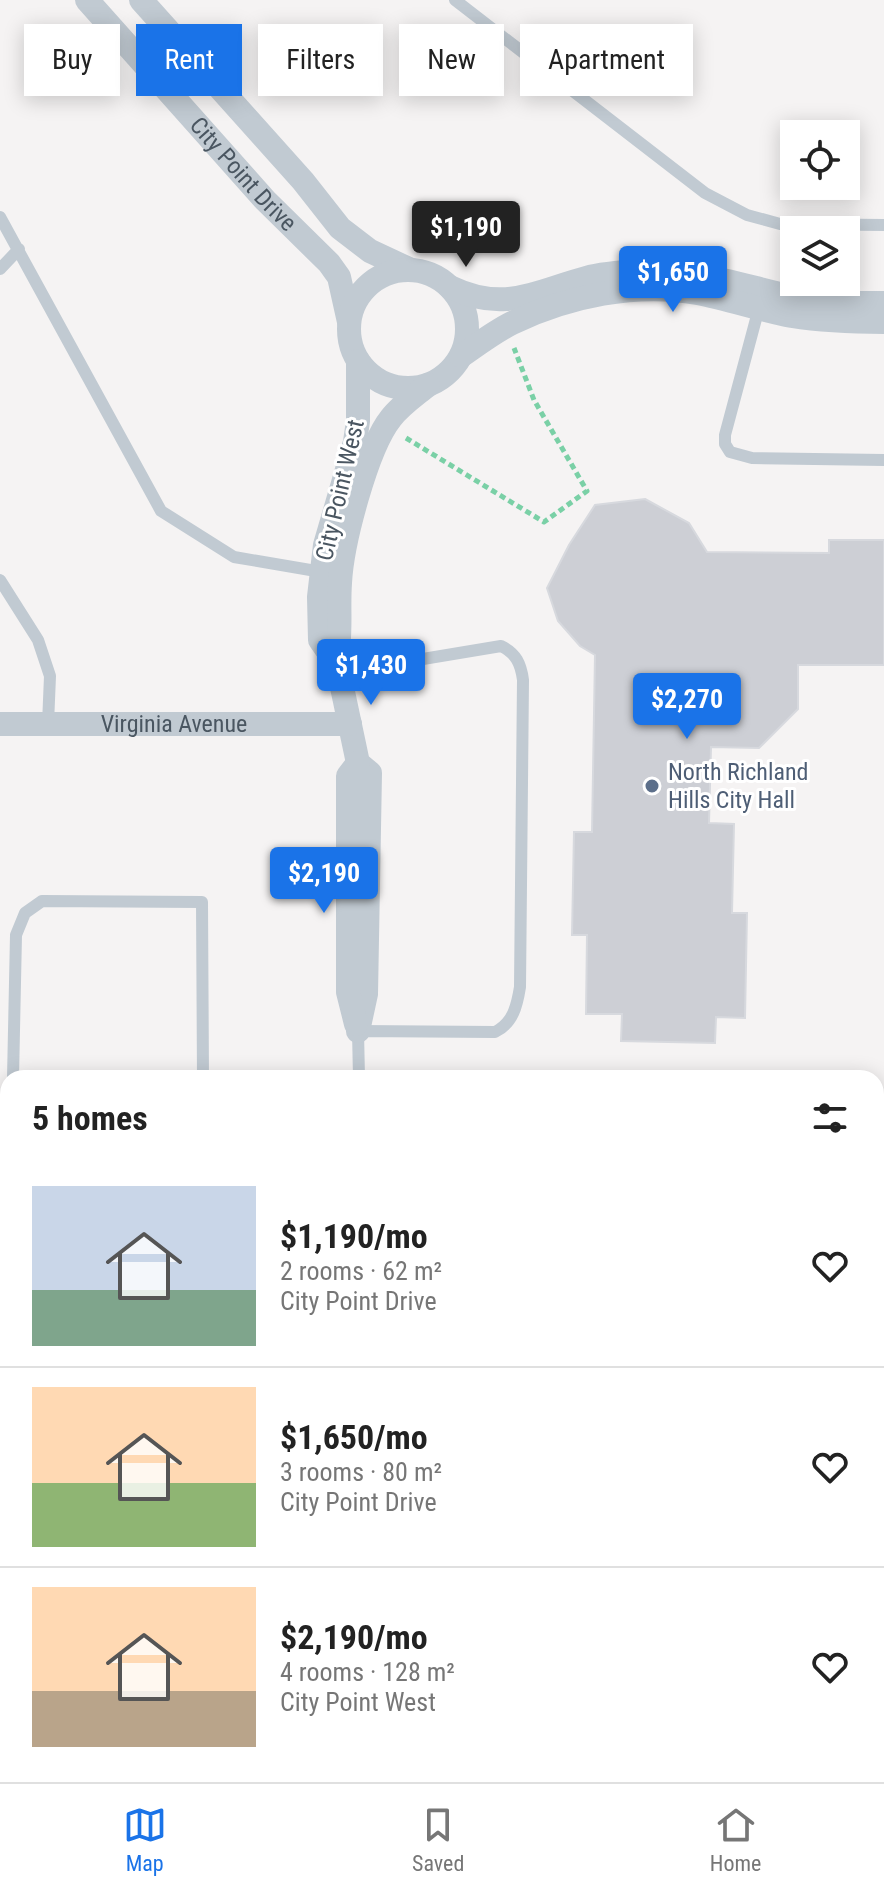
<!DOCTYPE html>
<meta charset="utf-8">
<style>
body{margin:0;font-family:"Roboto Condensed",sans-serif;background:#f2f2f2;color:#222;height:100vh;display:flex;flex-direction:column;font-size:30px;white-space:nowrap}
*{box-sizing:border-box;margin:0}
p{font-size:26px;color:#767676}
.icon{flex:none;width:44px;height:44px;fill:none;stroke:currentColor;stroke-width:2;stroke-linecap:round;stroke-linejoin:round}
.map{position:relative;flex:1;overflow:hidden}
.drawer{position:absolute;left:0px;top:1070px;width:884px;height:712px;display:flex;flex-direction:column;background:#fff;border-radius:24px 24px 0 0;box-shadow:0 4px 20px #0003}
.drawer>*{flex:none}
.hud{position:absolute;left:24px;top:24px;width:836px;height:72px;display:flex;gap:16px}
.controls{position:absolute;left:780px;top:120px;display:grid;gap:16px}
.controls a{display:grid;place-items:center;width:80px;height:80px;border-radius:0px;background:#fff;box-shadow:0 4px 20px #0003;font-size:40px}
.price{position:absolute;translate:-50% -68px;padding:0 18px;border-radius:8px;background:#1a73e8;color:#fff;font-size:26px;line-height:52px;filter:drop-shadow(0 2px 4px #0008)}
.price::after{content:'';position:absolute;left:50%;top:48px;width:24px;height:18px;margin-left:-12px;background:inherit;clip-path:polygon(0 0,100% 0,50% 100%)}
.price.current{background:#222;color:#fff}
ul{padding:0;list-style:none}
li{display:flex;align-items:center;gap:24px;height:200px;padding:0 32px}
li+li{border-top:2px solid #e0e0e0}
li span{display:grid;place-items:center;flex:none;width:224px;height:160px;border-radius:0px;color:#555}
li>.icon{margin-inline-start:auto}
span .icon{width:96px;height:96px;fill:#fffc;stroke-width:1}
li b{font-size:34px}
h2{display:flex;justify-content:space-between;align-items:center;height:96px;padding:0 32px;font-size:34px}
.tag{padding:0 28px;border-radius:0px;background:#fff;box-shadow:0 4px 20px #0003;font-size:28px;line-height:72px}
.tag.current{background:#1a73e8;color:#fff}
.menu{display:flex;justify-content:space-around;align-items:center;height:112px;border-top:2px solid #e0e0e0;background:#fff;font-size:22px;color:#767676}
.menu a{display:grid;justify-items:center;gap:4px}
.menu .current{color:#1a73e8}
.map>svg:first-child{display:block}
.building{fill:#cdcfd5;stroke:#d7d9de;stroke-width:2}
.lines{fill:none;stroke-linecap:round;stroke-linejoin:round}
.path{stroke:#7ad0a6;stroke-width:5;stroke-dasharray:6 4;stroke-linecap:butt}
.service{stroke:#c1cad2;stroke-width:12}
.minor{stroke:#c1cad2;stroke-width:24}
.service-dot{fill:#5c6f8a;stroke:#fff;stroke-width:3}
.labels{text-anchor:middle;stroke-width:6;stroke-linejoin:round;paint-order:stroke}
.street-label{font-size:24px;fill:#4a5661;stroke:#fff}
.service-label{font-size:24px;fill:#4e5e75;stroke:#fff;text-anchor:start}
</style>
<div class="map">
<svg width="884" height="1782" viewBox="0 0 884 1782">
<rect width="100%" height="100%" fill="#f5f3f3"/>
<!-- building -->
<path class="building" d="M645,499L689,523L707,552L829,553V540H884V665H798V709L759,748L711,747L709,823L734,824L732,913H747L745,1018L716,1017L715,1043L621,1041L622,1014H586L587,935H572L574,832H592L595,655L580,646L558,621L547,588L569,545L595,505Z"/>
<g class="lines">
<!-- path -->
<path class="path" d="M406,438L544,522L587,491L534,400L514,348"/>
<!-- service -->
<path class="service" d="M455,0L705,193L747,215L780,224L884,225
M0,217L161,511L234,557L322,572
M0,269L19,249
M760,304L725,435V444L730,452L752,458L884,460
M0,580L38,640L50,676L48,724
M339,673L501,646C516,653 521,664 523,680L520,987C517,1006 513,1023 495,1032L358,1031L359,1078
M13,1078L16,935L25,913L42,901L202,902L203,1078
M0,1120H8
M0,1465H8
M0,1552L8,1553
M0,1647H8
M876,1661H884
M266,1774V1782
M37,1782V1774
M493,1782V1774
M785,1782V1774"/>
<!-- minor -->
<g class="minor">
<path id="s1" d="M87,0L265,200L329,263L339,277L349,322"/>
<path d="M141,0L303,181L340,228L370,251L411,270"/>
<circle cx="408" cy="329" r="59"/>
<path d="M450,287C504,313 534,292 586,278C604,273 623,272 641,271C696,268 745,287 798,298C826,303 855,303 884,303"/>
<path d="M461,356C477,345 494,332 512,323C568,296 636,282 697,293C729,299 760,310 792,316C823,321 853,322 884,322"/>
<path d="M358,361V421L355,442L325,545L319,597L320,640L336,663L339,673L358,763L370,773L366,994L358,1031"/>
<path d="M336,663C342,636 338,610 340,583C342,543 367,448 391,418C401,405 416,395 428,385"/>
<path id="s2" d="M0,724H350"/>
<path d="M356,1024L348,992V776L358,763"/>
</g>
</g>
<!-- markers -->
<circle class="service-dot" cx="652" cy="786" r="8"/>
<g class="labels">
<!-- street labels -->
<g class="street-label">
<text dy="8" stroke="none"><textPath href="#s1" startOffset="234">City Point Drive</textPath></text>
<text transform="translate(340 490) rotate(-77)" y="8">City Point West</text>
<text dy="8" stroke="none"><textPath href="#s2" startOffset="174">Virginia Avenue</textPath></text>
</g>
<!-- service labels -->
<g class="service-label">
<text x="668" y="780">North Richland<tspan x="668" dy="28">Hills City Hall</tspan></text>
</g>
</g>
</svg>
<div class="controls">
<a><svg class="icon" aria-label="locate" viewBox="0 0 24 24"><circle cx="12" cy="12" r="6"/><path d="M12 2v4M12 18v4M2 12h4M18 12h4"/></svg></a>
<a><svg class="icon" aria-label="layers" viewBox="0 0 24 24"><path d="M12 4l9 5-9 5-9-5zM3 14l9 5 9-5"/></svg></a>
</div>
<b class="price current" style="left:466px;top:269px">$1,190</b>
<b class="price" style="left:673px;top:314px">$1,650</b>
<b class="price" style="left:371px;top:707px">$1,430</b>
<b class="price" style="left:687px;top:741px">$2,270</b>
<b class="price" style="left:324px;top:915px">$2,190</b>
<div class="hud">
<a class="tag">Buy</a>
<a class="tag current">Rent</a>
<a class="tag">Filters</a>
<a class="tag">New</a>
<a class="tag">Apartment</a>
</div>
<section class="drawer">
<h2>5 homes<svg class="icon" aria-label="filters" viewBox="0 0 24 24"><path d="M4 7h16M4 17h16"/><circle cx="9" cy="7" r="2"/><circle cx="15" cy="17" r="2"/></svg></h2>
<ul>
<li><span style="background:linear-gradient(#c9d6e8 65%,#7fa58c 0)"><svg class="icon" aria-label="home" viewBox="0 0 24 24"><path d="M3 11l9-7 9 7M6 9v11h12V9"/></svg></span><div><b>$1,190/mo</b><p>2 rooms · 62 m²</p><p>City Point Drive</p></div><svg class="icon" aria-label="heart" viewBox="0 0 24 24"><path d="M12 20l-8-8c-3-5 5-10 8-4 3-6 11-1 8 4z"/></svg></li>
<li><span style="background:linear-gradient(#ffd9b3 60%,#8fb573 0)"><svg class="icon" aria-label="home" viewBox="0 0 24 24"><path d="M3 11l9-7 9 7M6 9v11h12V9"/></svg></span><div><b>$1,650/mo</b><p>3 rooms · 80 m²</p><p>City Point Drive</p></div><svg class="icon" aria-label="heart" viewBox="0 0 24 24"><path d="M12 20l-8-8c-3-5 5-10 8-4 3-6 11-1 8 4z"/></svg></li>
<li><span style="background:linear-gradient(#ffd9b3 65%,#b9a48a 0)"><svg class="icon" aria-label="home" viewBox="0 0 24 24"><path d="M3 11l9-7 9 7M6 9v11h12V9"/></svg></span><div><b>$2,190/mo</b><p>4 rooms · 128 m²</p><p>City Point West</p></div><svg class="icon" aria-label="heart" viewBox="0 0 24 24"><path d="M12 20l-8-8c-3-5 5-10 8-4 3-6 11-1 8 4z"/></svg></li>
</ul>
</section>
</div>
<nav class="menu">
<a class="current"><svg class="icon" aria-label="map" viewBox="0 0 24 24"><path d="M3 6l6-2 6 2 6-2v14l-6 2-6-2-6 2zM9 4v14M15 6v14"/></svg>Map</a>
<a><svg class="icon" aria-label="saved" viewBox="0 0 24 24"><path d="M7 4h10v16l-5-4-5 4z"/></svg>Saved</a>
<a><svg class="icon" aria-label="home" viewBox="0 0 24 24"><path d="M3 11l9-7 9 7M6 9v11h12V9"/></svg>Home</a>
</nav>
